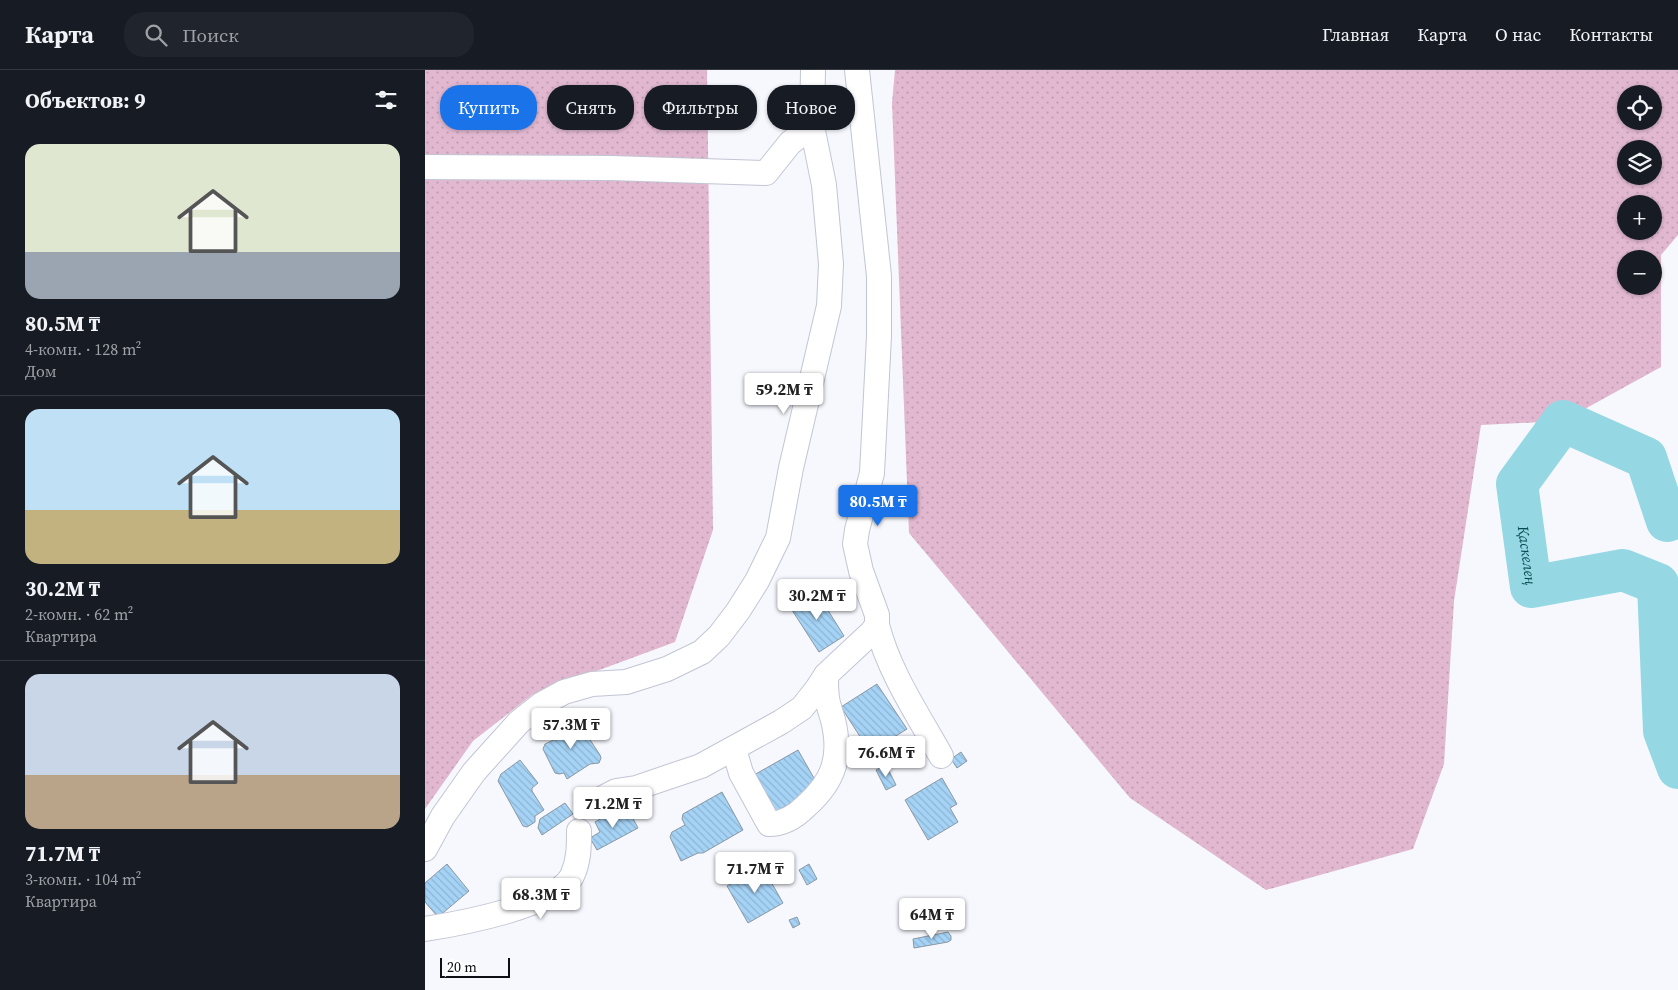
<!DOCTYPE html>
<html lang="ru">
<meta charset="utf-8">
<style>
body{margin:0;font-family:"Source Serif 4",serif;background:#20242c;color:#f1f3f6;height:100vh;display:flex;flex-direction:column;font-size:19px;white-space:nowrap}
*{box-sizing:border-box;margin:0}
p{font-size:16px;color:#9ea1a6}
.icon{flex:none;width:28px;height:28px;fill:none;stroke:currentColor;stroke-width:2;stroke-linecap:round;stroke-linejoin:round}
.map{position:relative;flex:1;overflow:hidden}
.sheet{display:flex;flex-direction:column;background:#171b24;width:425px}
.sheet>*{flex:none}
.hud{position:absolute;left:15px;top:15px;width:475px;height:45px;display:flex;gap:10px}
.controls{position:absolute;left:1192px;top:15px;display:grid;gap:10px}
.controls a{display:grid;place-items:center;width:45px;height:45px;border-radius:50%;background:#171b24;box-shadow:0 1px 4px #0004;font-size:25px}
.scale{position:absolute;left:15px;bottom:12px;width:70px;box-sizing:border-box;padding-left:5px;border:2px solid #0e0f14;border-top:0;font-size:14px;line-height:18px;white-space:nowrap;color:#0e0f14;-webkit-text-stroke:4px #fff;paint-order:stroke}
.price{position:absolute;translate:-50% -42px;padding:0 11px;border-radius:5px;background:#fff;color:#222;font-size:16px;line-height:32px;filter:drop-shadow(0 1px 2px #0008)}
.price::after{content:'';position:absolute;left:50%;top:30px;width:15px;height:11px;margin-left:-8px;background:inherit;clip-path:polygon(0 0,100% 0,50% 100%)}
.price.on{background:#1a73e8;color:#fff}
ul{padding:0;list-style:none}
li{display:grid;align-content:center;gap:10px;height:265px;padding:0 25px}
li+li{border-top:1px solid #363941}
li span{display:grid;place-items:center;height:155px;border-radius:15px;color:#555}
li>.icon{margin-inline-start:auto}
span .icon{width:90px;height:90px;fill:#fffc;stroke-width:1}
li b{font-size:21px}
h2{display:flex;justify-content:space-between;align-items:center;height:60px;padding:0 25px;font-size:21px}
.pill{padding:0 18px;border-radius:20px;background:#171b24;box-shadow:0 1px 4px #0004;font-size:18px;line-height:45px}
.pill.on{background:#1a73e8;color:#fff}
header{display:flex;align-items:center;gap:30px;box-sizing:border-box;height:70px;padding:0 25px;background:#171b24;border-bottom:1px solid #363941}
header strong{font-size:24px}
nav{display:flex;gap:28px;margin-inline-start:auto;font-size:18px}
.search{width:350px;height:45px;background:#20242c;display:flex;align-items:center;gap:12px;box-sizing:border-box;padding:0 18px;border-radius:20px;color:#9ea1a6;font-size:19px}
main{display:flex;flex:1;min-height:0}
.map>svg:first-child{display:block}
.grass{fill:url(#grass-dots);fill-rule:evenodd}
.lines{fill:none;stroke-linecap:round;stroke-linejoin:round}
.river{stroke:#95d8e3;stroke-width:42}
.building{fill:url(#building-back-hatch);stroke:#8b97a1}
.street-casing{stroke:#c2c5d4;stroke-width:26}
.street{stroke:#fff;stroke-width:24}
.labels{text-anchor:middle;stroke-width:4;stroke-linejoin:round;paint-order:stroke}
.water-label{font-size:15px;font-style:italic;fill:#0b4951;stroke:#fff}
</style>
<header>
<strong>Карта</strong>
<div class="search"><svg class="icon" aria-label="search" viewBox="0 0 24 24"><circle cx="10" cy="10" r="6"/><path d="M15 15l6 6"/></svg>Поиск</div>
<nav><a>Главная</a><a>Карта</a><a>О нас</a><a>Контакты</a></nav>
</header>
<main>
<section class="sheet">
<h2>Объектов: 9<svg class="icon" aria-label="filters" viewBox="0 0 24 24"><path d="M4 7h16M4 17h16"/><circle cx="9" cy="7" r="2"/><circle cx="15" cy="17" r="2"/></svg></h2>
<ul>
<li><span style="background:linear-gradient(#dfe7d0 70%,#9aa5b1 0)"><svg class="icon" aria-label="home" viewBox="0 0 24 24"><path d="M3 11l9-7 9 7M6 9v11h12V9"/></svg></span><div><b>80.5M ₸</b><p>4-комн. · 128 m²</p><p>Дом</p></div></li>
<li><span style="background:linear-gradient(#bfe0f5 65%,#c2b280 0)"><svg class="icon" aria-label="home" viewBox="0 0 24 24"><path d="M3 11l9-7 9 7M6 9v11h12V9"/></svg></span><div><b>30.2M ₸</b><p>2-комн. · 62 m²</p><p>Квартира</p></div></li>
<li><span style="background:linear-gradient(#c9d6e8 65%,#b9a48a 0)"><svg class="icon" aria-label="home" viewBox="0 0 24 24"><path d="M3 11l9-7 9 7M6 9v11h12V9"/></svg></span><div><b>71.7M ₸</b><p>3-комн. · 104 m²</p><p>Квартира</p></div></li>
</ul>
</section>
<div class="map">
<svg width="1253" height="920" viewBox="0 0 1253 920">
<defs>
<pattern id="grass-dots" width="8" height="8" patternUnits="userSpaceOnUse" patternTransform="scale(1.25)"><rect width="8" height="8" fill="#e1b8d0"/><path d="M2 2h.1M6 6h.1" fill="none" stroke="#c09db2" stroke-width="1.8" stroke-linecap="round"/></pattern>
<pattern id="building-back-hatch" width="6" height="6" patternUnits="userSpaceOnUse" patternTransform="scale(1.25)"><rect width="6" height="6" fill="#a5d3f6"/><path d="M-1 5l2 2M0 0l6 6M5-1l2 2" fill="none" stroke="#8db4d2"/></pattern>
</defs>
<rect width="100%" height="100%" fill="#f6f8fe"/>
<!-- grass -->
<path class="grass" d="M0,0H282L288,460L250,572L107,625L48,671L0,739Z
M470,0H1253V165L1236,185V297L1138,351L1056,355L1029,531L1019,694L988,779L841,820L705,728L484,463L467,33ZM1201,24H1229V51H1201ZM1201,79H1229V106H1201ZM1201,134H1229V161H1201ZM1201,189H1229V216H1201Z"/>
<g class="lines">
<!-- river -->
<path class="river" id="s1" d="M1253,447L1242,451L1221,388L1138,351L1092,414L1106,517L1198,500L1233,514L1239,661L1253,698"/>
</g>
<!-- building -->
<path class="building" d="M391,521L419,566L394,582L365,537Z
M452,614L482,659L445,682L416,637Z
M150,647L175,685L176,688L174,693L165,694L142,709L139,703L134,704L130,703L118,679L120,674L135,667L133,663L135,657Z
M373,680L394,717L350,742L329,705Z
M536,682L542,691L532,698L526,689Z
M95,690L113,713L107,718V721L119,740L110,746V752L102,757L98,756L73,711L76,704Z
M461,695L471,715L461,720L451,700Z
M517,708L532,734L525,738L533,752L503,770L480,730Z
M297,722L318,760L278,783H273L256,791L245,767L247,762L260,755L257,749L258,744Z
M140,733L148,744L117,765L113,758L115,749Z
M204,741L213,758L172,780L165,768L175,762L170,752L188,742L191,748Z
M342,782L347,792L340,796L335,786Z
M22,794L44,821L13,847L0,832V813Z
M384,794L392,809L382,815L374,800Z
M337,796L358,833L323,853L302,816Z
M372,847L375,854L368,858L364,850Z
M523,862L526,866V870L523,872L489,878L488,869Z"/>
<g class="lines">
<defs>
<path id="street" d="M0,97L186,98L341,103L365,73L387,56
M452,555C464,602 492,643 516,686
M309,679L316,703L344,754C359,754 371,746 381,736C409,711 417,687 408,650C406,643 403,635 402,628C401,620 401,612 401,605
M172,731L191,721L211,718L276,696L356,652L377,638L392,619L401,605L447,562L452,555V545L436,501L430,474L432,460L447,403L454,266V206L432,0
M0,779L18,746L49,702L94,652L117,634L139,622L167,614L201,612L242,599L277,582L294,566L313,541L332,511L353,468L366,398L404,236L406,194L399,115L387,56L388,0
M0,859C32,854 132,836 147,806C154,791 154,777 154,761"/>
</defs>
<!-- street casing -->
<use href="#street" class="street-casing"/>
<!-- street -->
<use href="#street" class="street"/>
</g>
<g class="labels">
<!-- water labels -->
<g class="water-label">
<text dy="5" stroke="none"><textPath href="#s1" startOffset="319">Қаскелең</textPath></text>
</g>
</g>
</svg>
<div class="controls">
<a><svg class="icon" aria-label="locate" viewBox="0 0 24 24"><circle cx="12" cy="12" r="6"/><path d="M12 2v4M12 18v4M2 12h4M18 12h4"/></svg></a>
<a><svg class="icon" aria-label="layers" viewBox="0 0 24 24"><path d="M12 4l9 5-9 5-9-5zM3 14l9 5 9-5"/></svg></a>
<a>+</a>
<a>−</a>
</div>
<div class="scale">20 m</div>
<b class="price" style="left:359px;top:345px">59.2M ₸</b>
<b class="price on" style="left:453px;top:457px">80.5M ₸</b>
<b class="price" style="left:392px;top:551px">30.2M ₸</b>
<b class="price" style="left:146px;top:680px">57.3M ₸</b>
<b class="price" style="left:461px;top:708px">76.6M ₸</b>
<b class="price" style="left:188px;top:759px">71.2M ₸</b>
<b class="price" style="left:330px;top:824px">71.7M ₸</b>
<b class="price" style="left:116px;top:850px">68.3M ₸</b>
<b class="price" style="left:507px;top:870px">64M ₸</b>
<div class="hud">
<a class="pill on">Купить</a>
<a class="pill">Снять</a>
<a class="pill">Фильтры</a>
<a class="pill">Новое</a>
</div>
</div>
</main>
